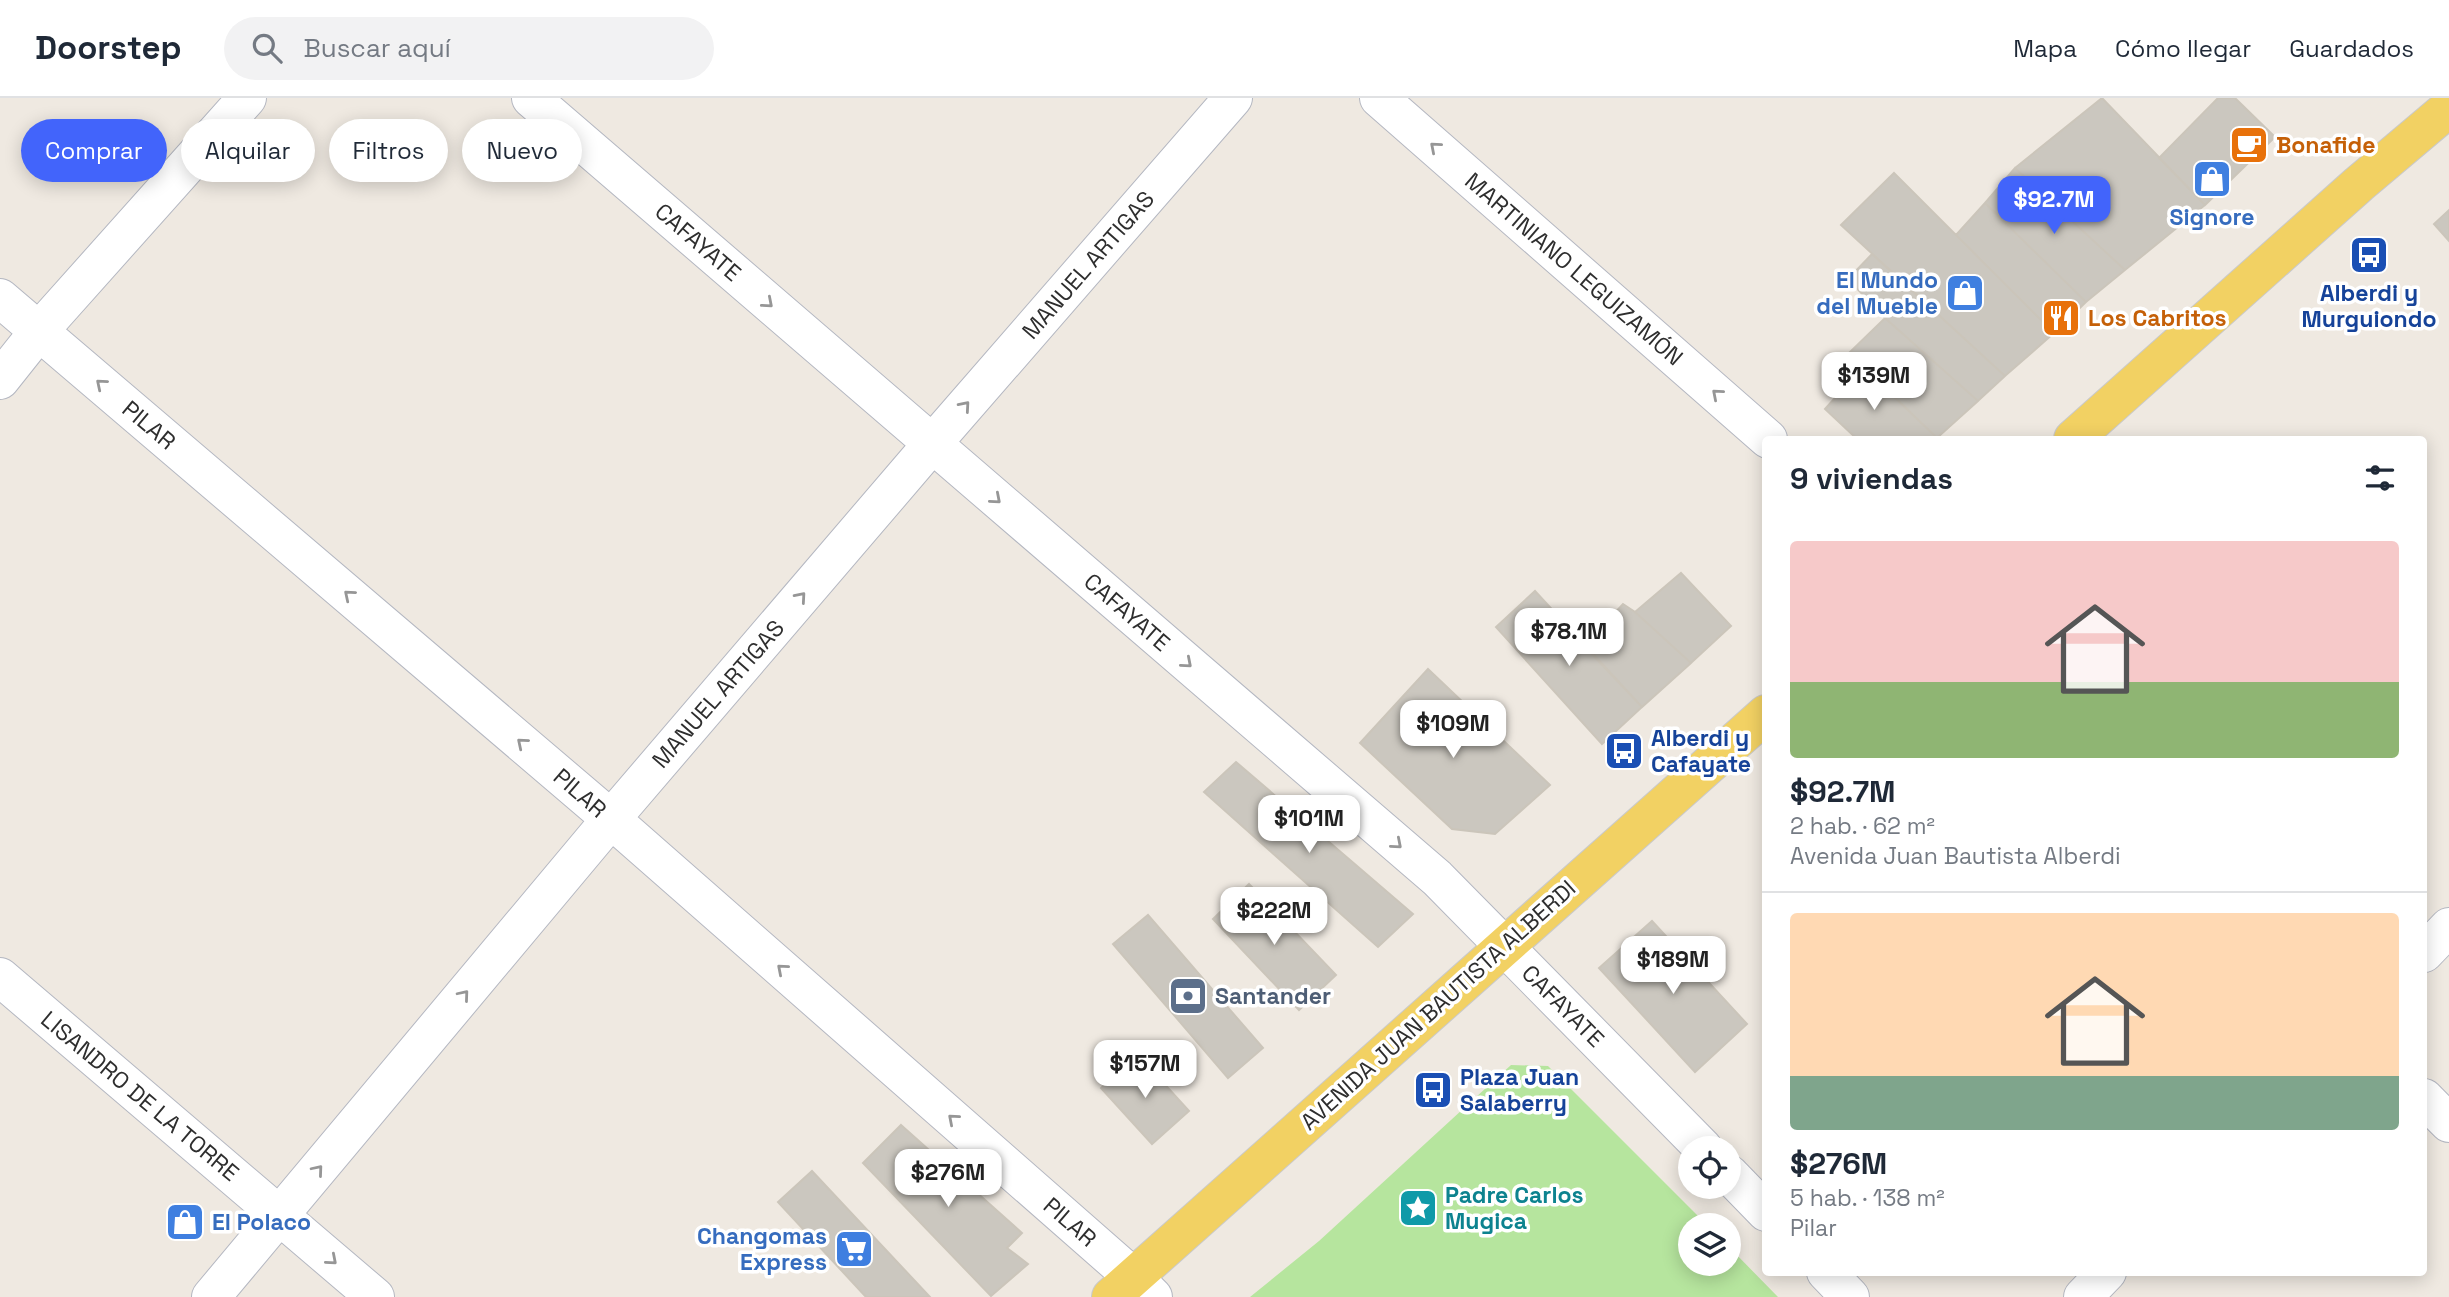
<!DOCTYPE html>
<html lang="es">
<meta charset="utf-8">
<style>
body{margin:0;font-family:"Space Grotesk",sans-serif;background:#f2f2f3;color:#1f2937;height:100vh;display:flex;flex-direction:column;font-size:26px;white-space:nowrap}
*{box-sizing:border-box;margin:0}
p{font-size:23px;color:#747a83}
.icon{flex:none;width:38px;height:38px;fill:none;stroke:currentColor;stroke-width:2;stroke-linecap:round;stroke-linejoin:round}
.map{position:relative;flex:1;overflow:hidden}
.panel{position:absolute;left:1762px;top:338px;width:665px;height:840px;display:flex;flex-direction:column;background:#fff;border-radius:7px;box-shadow:0 4px 18px #0003}
.panel>*{flex:none}
.guide{position:absolute;left:21px;top:21px;width:665px;height:63px;display:flex;gap:14px}
.buttons{position:absolute;left:1678px;top:1038px;display:grid;gap:14px}
.buttons a{display:grid;place-items:center;width:63px;height:63px;border-radius:50%;background:#fff;box-shadow:0 4px 18px #0003;font-size:35px}
.price{position:absolute;translate:-50% -60px;padding:0 16px;border-radius:14px;background:#fff;color:#222;font-size:23px;line-height:46px;filter:drop-shadow(0 2px 4px #0008)}
.price::after{content:'';position:absolute;left:50%;top:42px;width:21px;height:16px;margin-left:-10px;background:inherit;clip-path:polygon(0 0,100% 0,50% 100%)}
.price.on{background:#4264fb;color:#fff}
ul{padding:0;list-style:none}
li{display:grid;align-content:center;gap:14px;height:371px;padding:0 28px}
li+li{border-top:2px solid #e0e1e3}
li span{display:grid;place-items:center;height:217px;border-radius:7px;color:#555}
li>.icon{margin-inline-start:auto}
span .icon{width:126px;height:126px;fill:#fffc;stroke-width:1}
li b{font-size:30px}
h2{display:flex;justify-content:space-between;align-items:center;height:84px;padding:0 28px;font-size:30px}
.tag{padding:0 24px;border-radius:32px;background:#fff;box-shadow:0 4px 18px #0003;font-size:24px;line-height:63px}
.tag.on{background:#4264fb;color:#fff}
header{display:flex;align-items:center;gap:42px;box-sizing:border-box;height:98px;padding:0 35px;background:#fff;border-bottom:2px solid #e0e1e3}
header strong{font-size:33px}
nav{display:flex;gap:38px;margin-inline-start:auto;font-size:24px}
.search{width:490px;height:63px;background:#f2f2f3;display:flex;align-items:center;gap:18px;box-sizing:border-box;padding:0 24px;border-radius:38px;color:#747a83;font-size:26px}
.map>svg:first-child{display:block}
.green{fill:#b6e59e}
.building{fill:#cbc7bf;stroke:#cbc5ba;stroke-width:2}
.lines{fill:none;stroke-linecap:round;stroke-linejoin:round}
.minor-casing{stroke:#b4b7c1;stroke-width:40}
.major-casing{stroke:#c9c9c9;stroke-width:40}
.minor{stroke:#fff;stroke-width:38}
.major{stroke:#f2d163;stroke-width:38}
.oneway{stroke:#969696}
.labels{text-anchor:middle;stroke-width:7;stroke-linejoin:round;paint-order:stroke}
.food-label{font-size:23px;font-weight:bold;fill:#c56008;stroke:#fff;text-anchor:start}
.shop-label{font-size:23px;font-weight:bold;fill:#366cbe;stroke:#fff;text-anchor:end}
.street-label{font-size:23px;fill:#2e2e2e;stroke:#fff}
.transit-label{font-size:23px;font-weight:bold;fill:#164399;stroke:#fff;text-anchor:start}
.service-label{font-size:23px;font-weight:bold;fill:#4e5e75;stroke:#fff;text-anchor:start}
.culture-label{font-size:23px;font-weight:bold;fill:#0d838f;stroke:#fff;text-anchor:start}
</style>
<header>
<strong>Doorstep</strong>
<div class="search"><svg class="icon" aria-label="search" viewBox="0 0 24 24"><circle cx="10" cy="10" r="6"/><path d="M15 15l6 6"/></svg>Buscar aquí</div>
<nav><a>Mapa</a><a>Cómo llegar</a><a>Guardados</a></nav>
</header>
<div class="map">
<svg width="2449" height="1199" viewBox="0 0 2449 1199">
<rect width="100%" height="100%" fill="#efe9e1"/>
<!-- green -->
<path class="green" d="M1511,967L1548,968L1707,1127H1690V1166H1729V1149L1778,1199H1250L1319,1143Z"/>
<!-- building -->
<path class="building" d="M2102,0L2205,107L2125,172L2015,70Z
M2218,0H2235L2275,39L2205,107L2159,60Z
M2015,70L2125,172L2086,204L1985,105Z
M1894,75L2054,235L2005,278L1841,127Z
M1985,105L2086,204L2054,235L1956,137Z
M2449,112V143L2434,126Z
M1872,156L2005,278L1978,303L1885,220L1848,181Z
M1885,220L1978,303L1937,340L1849,255Z
M1863,269L1937,340L1857,341L1825,311Z
M1681,475L1731,528L1691,565L1635,514Z
M1535,493L1642,609L1602,646L1496,529Z
M1623,506L1635,514L1691,565L1642,609L1584,548Z
M1428,571L1550,687L1495,736L1452,731L1360,645Z
M1236,664L1413,816L1378,849L1204,694Z
M1249,786L1336,877L1299,912L1213,821Z
M1148,817L1263,950L1228,980L1113,846Z
M1652,823L1747,926L1695,974L1599,870Z
M1138,957L1189,1013L1152,1046L1101,990Z
M901,1027L1022,1135L1007,1150L1028,1166L991,1198L863,1065Z
M812,1073L930,1199H866L778,1104Z"/>
<g class="lines">
<defs>
<path id="minor" d="M531,0L1437,780L1703,1050
M1379,0L1768,341
M0,200L611,721L1133,1179L1153,1199
M0,282L39,233L247,0
M2424,855L2449,829
M0,879L375,1199
M2424,1000L2449,1025
M1729,1076L1766,1114
M1826,1174L1850,1199
M211,1199L611,721L932,346L1233,0
M2083,1199L2107,1174"/>
<path id="major" d="M2073,341L2359,86L2449,10
M1111,1199L1766,616"/>
</defs>
<!-- minor casing -->
<use href="#minor" class="minor-casing"/>
<!-- major casing -->
<use href="#major" class="major-casing"/>
<!-- minor -->
<use href="#minor" class="minor"/>
<!-- major -->
<use href="#major" class="major"/>
</g>
<!-- one-way arrows -->
<defs><path id="oneway-chevron" d="M-2-3.5L2.5 0L-2 3.5" fill="none" stroke-width="1.6" stroke-linecap="round" stroke-linejoin="round" transform="scale(1.75)"/></defs>
<g class="oneway">
<use href="#oneway-chevron" transform="translate(1435 49) rotate(-139)"/>
<use href="#oneway-chevron" transform="translate(768 205) rotate(41)"/>
<use href="#oneway-chevron" transform="translate(101 286) rotate(-140)"/>
<use href="#oneway-chevron" transform="translate(1717 296) rotate(-139)"/>
<use href="#oneway-chevron" transform="translate(965 308) rotate(-49)"/>
<use href="#oneway-chevron" transform="translate(996 401) rotate(41)"/>
<use href="#oneway-chevron" transform="translate(349 497) rotate(-140)"/>
<use href="#oneway-chevron" transform="translate(801 499) rotate(-49)"/>
<use href="#oneway-chevron" transform="translate(1187 565) rotate(41)"/>
<use href="#oneway-chevron" transform="translate(522 645) rotate(-140)"/>
<use href="#oneway-chevron" transform="translate(1397 746) rotate(41)"/>
<use href="#oneway-chevron" transform="translate(782 871) rotate(-139)"/>
<use href="#oneway-chevron" transform="translate(464 897) rotate(-50)"/>
<use href="#oneway-chevron" transform="translate(953 1021) rotate(-139)"/>
<use href="#oneway-chevron" transform="translate(318 1072) rotate(-50)"/>
<use href="#oneway-chevron" transform="translate(332 1162) rotate(41)"/>
</g>
<!-- icons -->
<defs>
<symbol id="cafe-square" viewBox="-11 -11 22 22"><rect x="-9" y="-9" width="18" height="18" rx="4" fill="#e8710a" stroke="#fff"/><path d="M-5.5-4.5H6V0H3Q3 3.5 0 3.5H-2.5Q-5.5 3.5-5.5 0ZM3-3.2v2h1.7v-2ZM-6 4.5H4V6H-6Z" fill="#fff"/></symbol>
<symbol id="shop-square" viewBox="-11 -11 22 22"><rect x="-9" y="-9" width="18" height="18" rx="4" fill="#3f7fe0" stroke="#fff"/><path d="M-5-2.5h2.3a2.7 3.5 0 0 1 5.4 0H5L5.5 6h-11ZM-1.5-2.5h3a1.5 2.3 0 0 0-3 0Z" fill="#fff"/></symbol>
<symbol id="bus-square" viewBox="-11 -11 22 22"><rect x="-9" y="-9" width="18" height="18" rx="4" fill="#1a4fb4" stroke="#fff"/><path d="M-5-6H5V4H4V6H2V4H-2V6H-4V4H-5ZM-3.5-4V0h7V-4ZM-3.5 1.2v1.5H-2V1.2ZM2 1.2v1.5H3.5V1.2Z" fill="#fff"/></symbol>
<symbol id="restaurant-square" viewBox="-11 -11 22 22"><rect x="-9" y="-9" width="18" height="18" rx="4" fill="#e8710a" stroke="#fff"/><path d="M-5-6h1v4h1v-4h1v4h1v-4h1v5L-1.5 .5V6h-2V.5L-5-1ZM5-6V6H3V1.5H1.5Q1.5-4 5-6Z" fill="#fff"/></symbol>
<symbol id="bank-square" viewBox="-11 -11 22 22"><rect x="-9" y="-9" width="18" height="18" rx="4" fill="#5c6f8a" stroke="#fff"/><path d="M-6-4H6V4H-6ZM0-2.3a2.3 2.3 0 1 0 0 4.6a2.3 2.3 0 1 0 0-4.6Z" fill="#fff"/></symbol>
<symbol id="sight-square" viewBox="-11 -11 22 22"><rect x="-9" y="-9" width="18" height="18" rx="4" fill="#0f9aa8" stroke="#fff"/><path d="M0-6L1.8-2.2L6-1.7L2.9 1.2L3.7 5.4L0 3.3L-3.7 5.4L-2.9 1.2L-6-1.7L-1.8-2.2Z" fill="#fff"/></symbol>
<symbol id="supermarket-square" viewBox="-11 -11 22 22"><rect x="-9" y="-9" width="18" height="18" rx="4" fill="#3f7fe0" stroke="#fff"/><path d="M-6-5.5h2.5l.6 2H6L4.5 2H-2.5L-4.4-4H-6ZM-1.5 3.2a1.3 1.3 0 1 0 .1 0ZM3 3.2a1.3 1.3 0 1 0 .1 0Z" fill="#fff"/></symbol>
</defs>
<g fill-rule="evenodd">
<use href="#cafe-square" x="2227" y="25" width="44" height="44"/>
<use href="#shop-square" x="2190" y="59" width="44" height="44"/>
<use href="#bus-square" x="2347" y="135" width="44" height="44"/>
<use href="#shop-square" x="1943" y="173" width="44" height="44"/>
<use href="#restaurant-square" x="2039" y="198" width="44" height="44"/>
<use href="#bus-square" x="1602" y="631" width="44" height="44"/>
<use href="#bank-square" x="1166" y="876" width="44" height="44"/>
<use href="#bus-square" x="1411" y="970" width="44" height="44"/>
<use href="#sight-square" x="1396" y="1088" width="44" height="44"/>
<use href="#shop-square" x="163" y="1102" width="44" height="44"/>
<use href="#supermarket-square" x="832" y="1129" width="44" height="44"/>
</g>
<g class="labels">
<!-- food labels -->
<g class="food-label">
<text x="2276" y="55">Bonafide</text>
<text x="2088" y="228">Los Cabritos</text>
</g>
<!-- shop labels -->
<g class="shop-label">
<text x="2212" y="127" text-anchor="middle">Signore</text>
<text x="1938" y="190">El Mundo<tspan x="1938" dy="26">del Mueble</tspan></text>
<text x="212" y="1132" text-anchor="start">El Polaco</text>
<text x="827" y="1146">Changomas<tspan x="827" dy="26">Express</tspan></text>
</g>
<!-- street labels -->
<g class="street-label">
<text transform="translate(698 144) rotate(41)" y="8">CAFAYATE</text>
<text transform="translate(1088 167) rotate(-49)" y="8">MANUEL ARTIGAS</text>
<text transform="translate(1574 171) rotate(41)" y="8">MARTINIANO LEGUIZAMÓN</text>
<text transform="translate(149 327) rotate(40)" y="8">PILAR</text>
<text transform="translate(1127 514) rotate(41)" y="8">CAFAYATE</text>
<text transform="translate(718 596) rotate(-49)" y="8">MANUEL ARTIGAS</text>
<text transform="translate(580 695) rotate(41)" y="8">PILAR</text>
<text transform="translate(1438 907) rotate(-42)" y="8">AVENIDA JUAN BAUTISTA ALBERDI</text>
<text transform="translate(1563 908) rotate(45)" y="8">CAFAYATE</text>
<text transform="translate(140 998) rotate(40)" y="8">LISANDRO DE LA TORRE</text>
<text transform="translate(1070 1124) rotate(41)" y="8">PILAR</text>
</g>
<!-- transit labels -->
<g class="transit-label">
<text x="2369" y="203" text-anchor="middle">Alberdi y<tspan x="2369" dy="26">Murguiondo</tspan></text>
<text x="1651" y="648">Alberdi y<tspan x="1651" dy="26">Cafayate</tspan></text>
<text x="1460" y="987">Plaza Juan<tspan x="1460" dy="26">Salaberry</tspan></text>
</g>
<!-- service labels -->
<g class="service-label">
<text x="1215" y="906">Santander</text>
</g>
<!-- culture labels -->
<g class="culture-label">
<text x="1445" y="1105">Padre Carlos<tspan x="1445" dy="26">Mugica</tspan></text>
</g>
</g>
</svg>
<div class="buttons">
<a><svg class="icon" aria-label="locate" viewBox="0 0 24 24"><circle cx="12" cy="12" r="6"/><path d="M12 2v4M12 18v4M2 12h4M18 12h4"/></svg></a>
<a><svg class="icon" aria-label="layers" viewBox="0 0 24 24"><path d="M12 4l9 5-9 5-9-5zM3 14l9 5 9-5"/></svg></a>
</div>
<b class="price on" style="left:2054px;top:138px">$92.7M</b>
<b class="price" style="left:1874px;top:314px">$139M</b>
<b class="price" style="left:1569px;top:570px">$78.1M</b>
<b class="price" style="left:1453px;top:662px">$109M</b>
<b class="price" style="left:1309px;top:757px">$101M</b>
<b class="price" style="left:1274px;top:849px">$222M</b>
<b class="price" style="left:1673px;top:898px">$189M</b>
<b class="price" style="left:1145px;top:1002px">$157M</b>
<b class="price" style="left:948px;top:1111px">$276M</b>
<div class="guide">
<a class="tag on">Comprar</a>
<a class="tag">Alquilar</a>
<a class="tag">Filtros</a>
<a class="tag">Nuevo</a>
</div>
<section class="panel">
<h2>9 viviendas<svg class="icon" aria-label="filters" viewBox="0 0 24 24"><path d="M4 7h16M4 17h16"/><circle cx="9" cy="7" r="2"/><circle cx="15" cy="17" r="2"/></svg></h2>
<ul>
<li><span style="background:linear-gradient(#f6c9c9 65%,#8fb573 0)"><svg class="icon" aria-label="home" viewBox="0 0 24 24"><path d="M3 11l9-7 9 7M6 9v11h12V9"/></svg></span><div><b>$92.7M</b><p>2 hab. · 62 m²</p><p>Avenida Juan Bautista Alberdi</p></div></li>
<li><span style="background:linear-gradient(#ffd9b3 75%,#7fa58c 0)"><svg class="icon" aria-label="home" viewBox="0 0 24 24"><path d="M3 11l9-7 9 7M6 9v11h12V9"/></svg></span><div><b>$276M</b><p>5 hab. · 138 m²</p><p>Pilar</p></div></li>
</ul>
</section>
</div>
